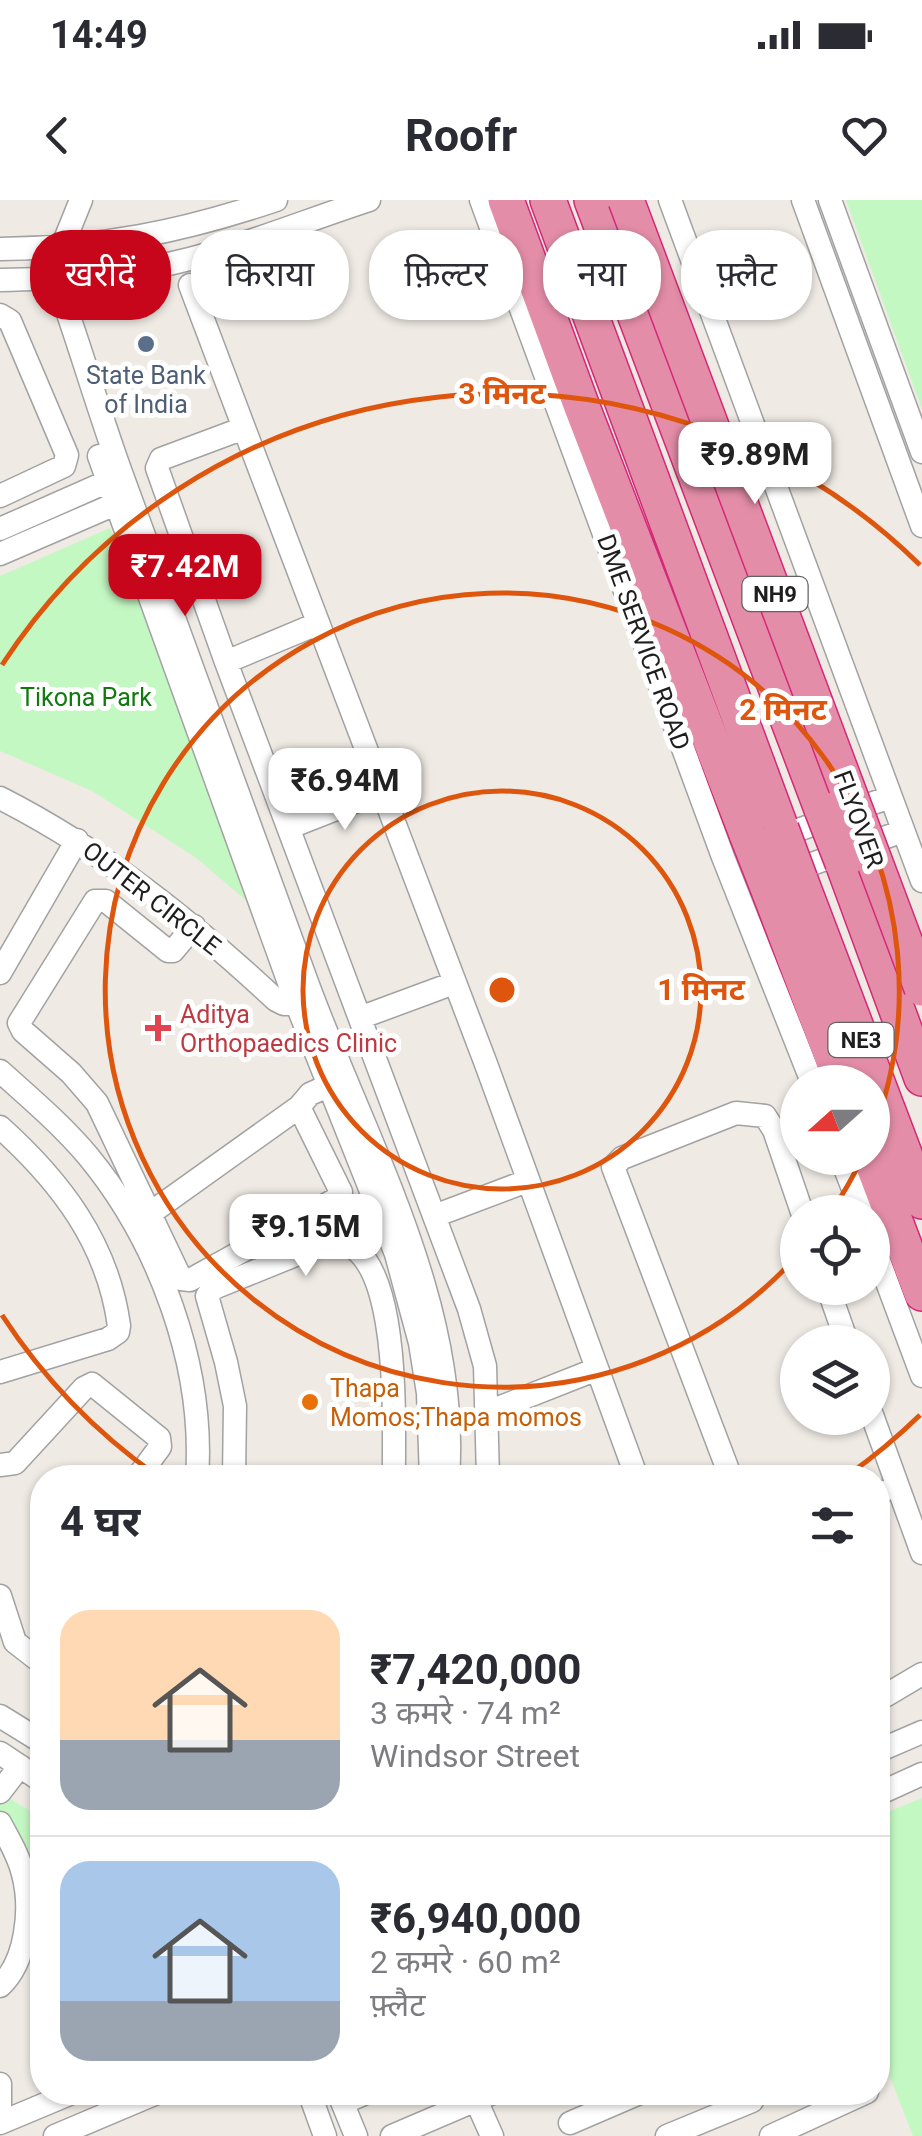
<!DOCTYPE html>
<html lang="hi">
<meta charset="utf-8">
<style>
body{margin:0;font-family:Roboto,"Noto Sans Devanagari",sans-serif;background:#f2f2f3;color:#2b2b33;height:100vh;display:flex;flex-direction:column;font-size:38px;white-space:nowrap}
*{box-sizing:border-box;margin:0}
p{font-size:32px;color:#7c7c81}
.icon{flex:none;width:55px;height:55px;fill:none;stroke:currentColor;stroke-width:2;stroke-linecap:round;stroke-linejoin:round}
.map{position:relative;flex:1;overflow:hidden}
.panel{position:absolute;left:30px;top:1265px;width:860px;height:640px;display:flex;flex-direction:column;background:#fff;border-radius:40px;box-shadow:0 2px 8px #0004}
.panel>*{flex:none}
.guide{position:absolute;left:30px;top:30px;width:862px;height:90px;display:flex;gap:20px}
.needle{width:65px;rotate:249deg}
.controls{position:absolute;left:780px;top:865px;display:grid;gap:20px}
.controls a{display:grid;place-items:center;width:110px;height:110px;border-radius:50%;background:#fff;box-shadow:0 2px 8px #0004;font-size:50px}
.price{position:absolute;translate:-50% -85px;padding:0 22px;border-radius:20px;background:#fff;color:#222;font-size:32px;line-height:65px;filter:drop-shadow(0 2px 5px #0008)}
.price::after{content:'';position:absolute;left:50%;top:60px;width:30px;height:22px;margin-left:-15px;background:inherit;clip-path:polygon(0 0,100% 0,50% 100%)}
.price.current{background:#c7051b;color:#fff}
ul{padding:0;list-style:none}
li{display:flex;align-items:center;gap:30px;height:250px;padding:0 30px}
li+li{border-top:2px solid #e1e1e2}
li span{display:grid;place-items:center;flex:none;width:280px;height:200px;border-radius:30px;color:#555}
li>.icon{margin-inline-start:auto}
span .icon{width:120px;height:120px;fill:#fffc;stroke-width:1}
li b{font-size:42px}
h2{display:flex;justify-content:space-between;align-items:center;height:120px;padding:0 30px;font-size:42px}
.chip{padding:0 35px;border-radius:40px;background:#fff;box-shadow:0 2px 8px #0004;font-size:35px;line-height:90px}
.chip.current{background:#c7051b;color:#fff}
.status{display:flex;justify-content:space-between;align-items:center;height:70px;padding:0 50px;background:#fff;direction:ltr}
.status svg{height:28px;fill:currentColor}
header{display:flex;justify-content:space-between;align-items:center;height:130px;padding:0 30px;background:#fff;font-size:45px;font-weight:700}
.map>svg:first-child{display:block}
.park{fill:#c4f8c2}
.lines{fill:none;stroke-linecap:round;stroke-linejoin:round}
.minor-casing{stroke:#a2a2a2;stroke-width:25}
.highway-casing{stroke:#d52878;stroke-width:38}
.minor{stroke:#fff;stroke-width:22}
.highway{stroke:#e48da8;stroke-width:35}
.highway-bridge-casing{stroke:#d52878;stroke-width:38;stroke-linecap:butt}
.highway-bridge{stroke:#e48da8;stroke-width:35}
.ring{fill:none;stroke:#de560d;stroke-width:5}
.service-dot{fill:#5c6f8a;stroke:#fff;stroke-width:4}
.health-dot{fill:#e0444e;stroke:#fff;stroke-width:4}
.food-dot{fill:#e8710a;stroke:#fff;stroke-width:4}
.labels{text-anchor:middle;stroke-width:10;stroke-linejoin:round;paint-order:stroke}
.shield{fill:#fff;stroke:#626262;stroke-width:2.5}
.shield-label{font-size:22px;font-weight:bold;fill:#1e1e1e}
.service-label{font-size:25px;fill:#4e5e75;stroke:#fff}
.street-label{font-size:25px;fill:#1e1e1e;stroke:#fff}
.park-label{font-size:25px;fill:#117a0e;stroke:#fff}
.health-label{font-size:25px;fill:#be3a42;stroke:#fff;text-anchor:start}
.food-label{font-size:25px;fill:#c56008;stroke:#fff;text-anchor:start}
.centre{fill:#de560d;stroke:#fff;stroke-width:5}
.ring-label{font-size:30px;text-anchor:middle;font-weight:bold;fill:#de560d;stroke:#fff;stroke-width:10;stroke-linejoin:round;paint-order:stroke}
</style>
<div class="status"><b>14:49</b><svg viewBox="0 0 49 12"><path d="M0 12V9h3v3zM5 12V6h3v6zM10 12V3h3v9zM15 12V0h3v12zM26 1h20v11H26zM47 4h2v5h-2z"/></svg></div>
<header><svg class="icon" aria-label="back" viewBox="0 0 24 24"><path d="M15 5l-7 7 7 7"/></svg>Roofr<svg class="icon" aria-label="heart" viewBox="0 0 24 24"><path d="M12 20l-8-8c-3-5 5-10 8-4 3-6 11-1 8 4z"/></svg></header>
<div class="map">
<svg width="922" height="1936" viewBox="0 0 922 1936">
<rect width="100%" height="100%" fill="#efeae4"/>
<!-- park -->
<path class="park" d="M846,0H922V209Z
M110,328L268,719L195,657L92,591L0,551V376Z
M0,1593L42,1618V1688L25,1691L0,1633Z
M922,1598V1936H913L878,1846V1616Z"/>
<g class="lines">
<defs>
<path id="minor" d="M481,0L723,657L812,882
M670,0L922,681
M803,0L922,326
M830,0L922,252
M62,47L81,0
M0,49C101,48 181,32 276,0
M45,49C74,124 95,202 123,278C183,443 244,609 304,774C362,936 461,1100 448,1278
M0,80C52,79 103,77 154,67C228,53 298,23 369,0
M190,85L244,228L161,259L157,268L226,462L469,1109L485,1166L488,1278
M0,115L10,121L67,255L64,266L0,296
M244,228L486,864L637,1278
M99,256L297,805L396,1054L420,1143L428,1193L431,1278
M0,329L120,276
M0,354L127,299
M226,462L317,424
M0,598C104,651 191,721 276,800L284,804L308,802
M290,627L382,591
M773,639L890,597
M787,673L903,631
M194,726L173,751H168L106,701H95L19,823L23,831L71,873L97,903L181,1079L190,1080L338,998L341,992L299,907L310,894L330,885
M0,773L77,640
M362,817L454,783
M0,871C30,898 62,925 88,956C159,1042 205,1166 197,1278
M0,927C60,981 108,1043 119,1126L118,1132L108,1139L0,1172
M841,958L862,1012
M152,1012L299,907
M437,1015L527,981
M872,1042L922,1176
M828,1088L847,1142
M488,1212L597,1169
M872,1215L922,1353
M0,1265L15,1263L84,1188L92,1184L159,1238L160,1247L137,1278
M234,1278L235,1206L226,1162L207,1096L214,1088L330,1041C404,1037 393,1229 394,1278
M731,1278L613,967L622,958L736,913L765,916L774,930L802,1012
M878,1294L882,1292
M0,1396L15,1442L42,1463
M878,1500L922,1474
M0,1516L42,1542
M878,1551L922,1532
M0,1553L42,1581
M0,1592L20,1566
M878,1594L922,1574
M0,1623C9,1640 19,1656 23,1674C32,1708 27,1761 0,1786
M0,1884V1909
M309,1892L325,1936
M338,1892L356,1936
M476,1900L492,1936
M343,1903L368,1892
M0,1923L74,1892
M570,1923L642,1892
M55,1936L159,1892
M392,1936L495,1892
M667,1936L752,1901
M771,1936L867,1892"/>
<path id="highway" d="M506,0L582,207L747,634
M548,0L781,629
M592,0L822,609
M843,663L922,878
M800,680L922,1001
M769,690L842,882
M871,958L922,1093"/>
</defs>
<!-- minor casing -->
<use href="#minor" class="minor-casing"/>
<!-- highway casing -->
<use href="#highway" class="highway-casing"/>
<!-- minor -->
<use href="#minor" class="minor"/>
<!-- highway -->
<use href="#highway" class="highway"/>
<defs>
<path id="highway-bridge" d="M626,0L922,788
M822,609L843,663
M781,629L800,680
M747,634L769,690"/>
</defs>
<!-- highway-bridge casing -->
<use href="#highway-bridge" class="highway-bridge-casing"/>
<!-- highway-bridge -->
<use href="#highway-bridge" class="highway-bridge"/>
</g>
<!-- distance rings -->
<g class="ring">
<circle cx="502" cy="790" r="199"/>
<path d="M862 958A397 397 0 0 1 831 1012M797 1056A397 397 0 1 1 873 932"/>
<path d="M920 1215A596 596 0 0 1 848 1275M156 1275A596 596 0 0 1 2 1115M2 465A596 596 0 0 1 920 365"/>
</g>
<!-- markers -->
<circle class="service-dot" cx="146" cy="144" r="10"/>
<path class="health-dot" d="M153 813h10v10h10v10h-10v10h-10v-10h-10v-10h10z"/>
<circle class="food-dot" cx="310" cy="1202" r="10"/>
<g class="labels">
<!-- shield labels -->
<g class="shield">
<rect x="742.5" y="377" width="65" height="34" rx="8"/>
<rect x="828.5" y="823" width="65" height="34" rx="8"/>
</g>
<g class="shield-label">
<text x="775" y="402">NH9</text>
<text x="861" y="848">NE3</text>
</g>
<!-- service labels -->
<g class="service-label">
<text x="146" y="184">State Bank<tspan x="146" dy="29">of India</tspan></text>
</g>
<!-- street labels -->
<g class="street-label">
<text transform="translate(644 442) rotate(70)" y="9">DME SERVICE ROAD</text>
<text transform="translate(859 619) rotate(70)" y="9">FLYOVER</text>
<text transform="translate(152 698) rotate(38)" y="9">OUTER CIRCLE</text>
</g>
<!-- park labels -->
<g class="park-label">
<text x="86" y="506">Tikona Park</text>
</g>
<!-- health labels -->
<g class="health-label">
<text x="180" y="823">Aditya<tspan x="180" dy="29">Orthopaedics Clinic</tspan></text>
</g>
<!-- food labels -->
<g class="food-label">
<text x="330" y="1197">Thapa<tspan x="330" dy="29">Momos;Thapa momos</tspan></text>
</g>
</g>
<circle cx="502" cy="790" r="15" class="centre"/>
<g class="ring-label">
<text x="502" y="204">3 मिनट</text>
<text x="783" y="520">2 मिनट</text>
<text x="701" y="800">1 मिनट</text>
</g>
</svg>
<div class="controls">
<a><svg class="needle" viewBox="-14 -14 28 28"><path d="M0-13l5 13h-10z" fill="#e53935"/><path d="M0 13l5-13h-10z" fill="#7c7c81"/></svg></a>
<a><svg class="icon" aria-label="locate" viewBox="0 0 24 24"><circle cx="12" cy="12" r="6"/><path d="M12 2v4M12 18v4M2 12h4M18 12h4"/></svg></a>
<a><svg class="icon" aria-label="layers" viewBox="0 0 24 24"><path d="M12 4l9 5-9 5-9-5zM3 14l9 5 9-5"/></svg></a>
</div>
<b class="price" style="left:755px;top:307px">₹9.89M</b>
<b class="price current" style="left:185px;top:419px">₹7.42M</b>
<b class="price" style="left:345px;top:633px">₹6.94M</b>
<b class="price" style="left:306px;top:1079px">₹9.15M</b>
<div class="guide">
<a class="chip current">खरीदें</a>
<a class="chip">किराया</a>
<a class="chip">फ़िल्टर</a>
<a class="chip">नया</a>
<a class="chip">फ़्लैट</a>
</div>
<section class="panel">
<h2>4 घर<svg class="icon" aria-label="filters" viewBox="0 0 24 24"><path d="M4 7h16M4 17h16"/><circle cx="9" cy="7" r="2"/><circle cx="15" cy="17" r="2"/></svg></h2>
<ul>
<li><span style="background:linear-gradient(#ffd9b3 65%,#9aa5b1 0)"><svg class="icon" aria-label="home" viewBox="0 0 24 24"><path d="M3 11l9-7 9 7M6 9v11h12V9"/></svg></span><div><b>₹7,420,000</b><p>3 कमरे · 74 m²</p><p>Windsor Street</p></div></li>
<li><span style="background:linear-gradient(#a9c7e8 70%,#9aa5b1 0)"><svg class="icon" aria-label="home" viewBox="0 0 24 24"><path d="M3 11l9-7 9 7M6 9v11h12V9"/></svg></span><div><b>₹6,940,000</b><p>2 कमरे · 60 m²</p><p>फ़्लैट</p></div></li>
</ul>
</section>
</div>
